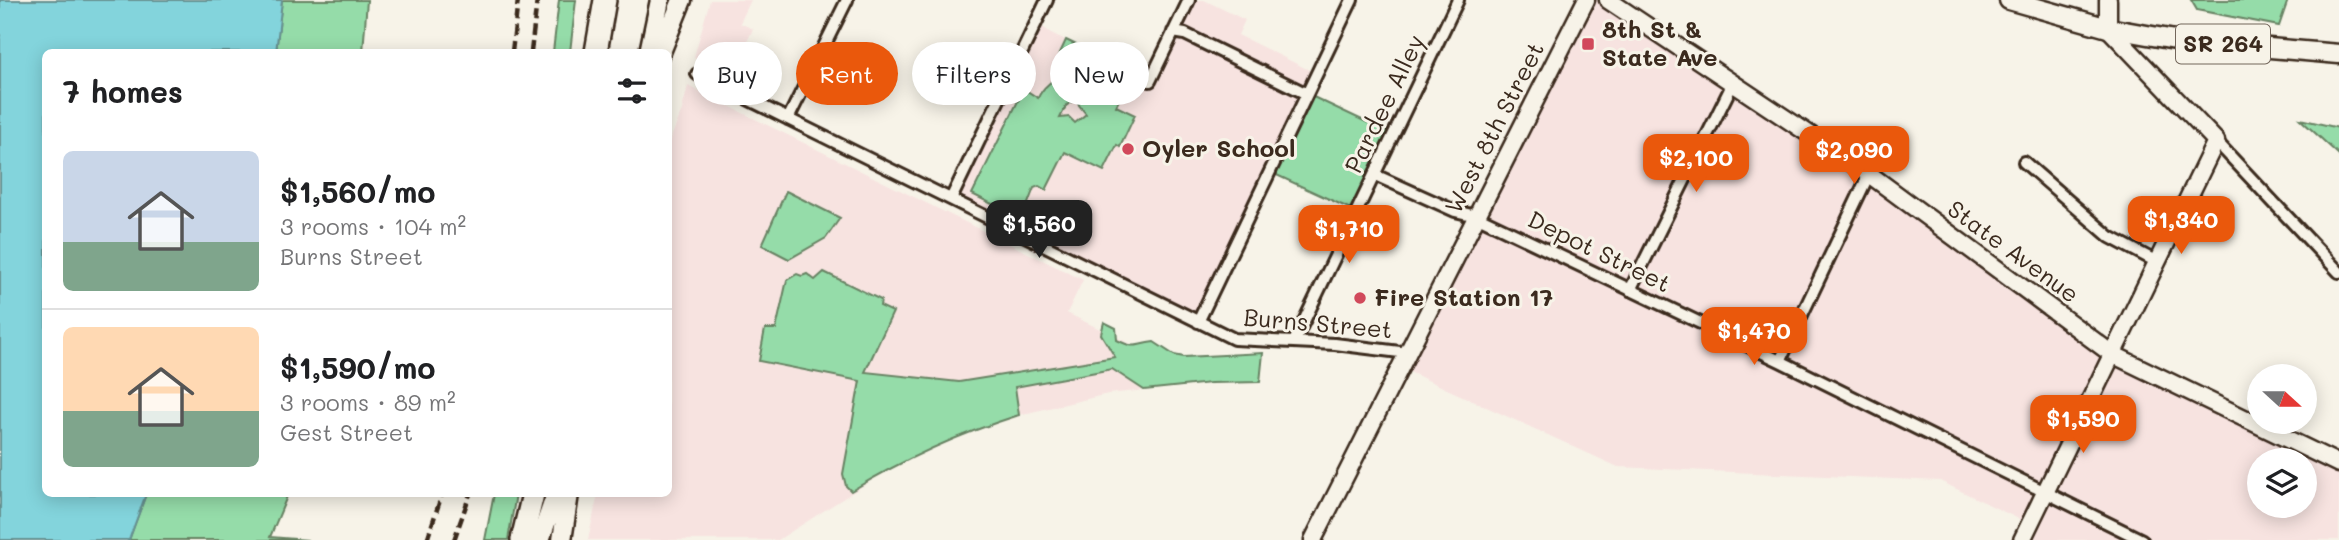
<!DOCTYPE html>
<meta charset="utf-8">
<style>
body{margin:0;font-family:Mali,sans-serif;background:#f2f2f2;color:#202124;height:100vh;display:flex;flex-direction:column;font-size:26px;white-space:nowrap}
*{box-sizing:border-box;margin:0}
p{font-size:23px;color:#757577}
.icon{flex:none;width:38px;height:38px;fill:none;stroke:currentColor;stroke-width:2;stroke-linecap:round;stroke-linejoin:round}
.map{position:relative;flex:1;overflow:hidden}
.side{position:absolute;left:42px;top:49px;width:630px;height:448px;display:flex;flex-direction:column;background:#fff;border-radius:10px;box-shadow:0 4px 18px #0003}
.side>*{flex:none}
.banner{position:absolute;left:693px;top:42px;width:665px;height:63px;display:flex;gap:14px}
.needle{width:46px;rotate:111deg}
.fabs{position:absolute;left:2247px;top:364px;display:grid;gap:14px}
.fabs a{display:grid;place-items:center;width:70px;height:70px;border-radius:50%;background:#fff;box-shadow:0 4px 18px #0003;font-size:35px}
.price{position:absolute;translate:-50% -60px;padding:0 16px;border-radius:14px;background:#ea580c;color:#fff;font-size:23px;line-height:46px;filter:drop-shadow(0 2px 4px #0008)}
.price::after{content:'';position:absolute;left:50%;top:42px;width:21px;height:16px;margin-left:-10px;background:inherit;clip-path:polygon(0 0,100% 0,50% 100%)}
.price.selected{background:#222;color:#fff}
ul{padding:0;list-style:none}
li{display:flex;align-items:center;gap:21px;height:175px;padding:0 21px}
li+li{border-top:2px solid #e0e0e0}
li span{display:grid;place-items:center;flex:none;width:196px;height:140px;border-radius:10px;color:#555}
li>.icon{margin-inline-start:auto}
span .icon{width:84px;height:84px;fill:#fffc;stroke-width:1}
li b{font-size:30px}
h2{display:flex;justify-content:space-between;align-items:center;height:84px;padding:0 21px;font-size:30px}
.pill{padding:0 24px;border-radius:32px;background:#fff;box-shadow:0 4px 18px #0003;font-size:24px;line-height:63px}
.pill.selected{background:#ea580c;color:#fff}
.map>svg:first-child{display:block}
.built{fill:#f7e3e0;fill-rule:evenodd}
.green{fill:#95dca9;stroke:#688364;stroke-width:2;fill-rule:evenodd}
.water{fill:#83d4dc;stroke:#669090;stroke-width:2}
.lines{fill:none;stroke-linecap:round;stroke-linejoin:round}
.street-casing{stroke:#3b2a1e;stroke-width:16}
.secondary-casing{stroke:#3b2a1e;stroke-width:21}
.primary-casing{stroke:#3b2a1e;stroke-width:23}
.highway-casing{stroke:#3b2a1e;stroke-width:26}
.street{stroke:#f7f3e8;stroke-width:10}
.secondary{stroke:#f7f3e8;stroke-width:16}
.primary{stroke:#f7f3e8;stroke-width:18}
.highway{stroke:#f7f3e8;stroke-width:21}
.rail{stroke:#3b2a1e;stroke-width:4.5;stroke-dasharray:10 5;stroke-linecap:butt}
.poi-dot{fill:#d1495b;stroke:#f7f3e8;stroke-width:2.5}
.labels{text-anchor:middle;stroke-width:6;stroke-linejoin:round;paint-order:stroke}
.shield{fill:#f7f3e8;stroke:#73665b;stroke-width:2}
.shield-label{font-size:23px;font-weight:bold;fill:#3b2a1e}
.poi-label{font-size:24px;font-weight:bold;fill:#3b2a1e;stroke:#f7f3e8;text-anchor:start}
.street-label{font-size:24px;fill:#3b2a1e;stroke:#f7f3e8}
</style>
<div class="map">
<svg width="2339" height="540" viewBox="0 0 2339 540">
<rect width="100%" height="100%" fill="#f7f3e8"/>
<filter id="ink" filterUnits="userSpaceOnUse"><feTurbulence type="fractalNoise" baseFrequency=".0143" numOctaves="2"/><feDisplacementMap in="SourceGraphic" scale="14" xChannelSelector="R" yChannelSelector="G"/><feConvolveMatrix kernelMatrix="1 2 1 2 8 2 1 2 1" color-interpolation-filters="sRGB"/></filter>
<g filter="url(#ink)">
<!-- built -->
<path class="built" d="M710,0H751L740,23L753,29L731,75L694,57Z
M1189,0H1204L1245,20L1238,35L1317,74L1198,322L951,199L1036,22L1051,33L1141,76H1146L1150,80Z
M1586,0H1608L2112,354L2339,464V540H2022L2029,524L1940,481L1618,467L1401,368ZM2259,460H2305V506H2259Z
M688,86L1083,280L1067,313L1211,383L1108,394L1019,415L977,429L894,466L778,540H588L598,494H668V145L681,113Z"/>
<!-- green -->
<path class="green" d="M282,0H367L363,52H276Z
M559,0H576L570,52H553Z
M2191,0H2288L2279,26L2197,10Z
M1066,40L1133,72L1116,106L1135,115L1120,147L1117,145L1104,171L1065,152L1046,190L1039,186L1034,188L1022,219L972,194L1024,89L1038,98C1042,88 1047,86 1054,79C1060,73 1060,66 1068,60L1059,55ZM1077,98L1079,105L1086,114L1075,123L1069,117L1060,118L1066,106Z
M1307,94L1394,135L1357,212L1270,172Z
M2300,119L2339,128V155L2338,154Z
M786,191L840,218L826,238L789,259L762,245Z
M824,272L881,300L880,306L893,312L865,372L959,382L1115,357L1101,334L1104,322L1116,328L1117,340C1137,350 1134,344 1154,342L1174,355L1184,357L1263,353L1260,382L1211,383L1144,390L1112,369L1015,387L1019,415C959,434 904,459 851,491L846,486L843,474L860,381L759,361L765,329H776L787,280L797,274L802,276L807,274L815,280Z
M146,494H288L270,537L308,540H129Z
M494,494H516L508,540H485Z"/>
<!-- water -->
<path class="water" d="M0,0H282L276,52H46V494H146L129,540H0Z"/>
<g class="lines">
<defs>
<path id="street" d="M1173,32L1185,34L1307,94
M697,74L1234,339L1335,344L1408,353
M1150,81L1189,0
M788,119L847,0
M2216,141L2339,272
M2024,162L2110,237L2157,262
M1375,175L1455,211L1476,216L1780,361L2142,540
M951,199L1047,0
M1630,290L1733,83
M1198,322L1352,0
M1295,340L1458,0
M1780,361L1869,174"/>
<path id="secondary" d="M1608,0L1869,174L2112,354L2339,464
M1313,540L1586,0
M2022,540L2216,141L2108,28V0"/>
<path id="primary" d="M2009,0L2108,28L2175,40L2339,54
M649,52L660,0
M661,52L682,0
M540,540L556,494
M562,540L569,494"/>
<path id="highway" d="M596,52L605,0
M522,540L533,494"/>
</defs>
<!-- street casing -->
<use href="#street" class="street-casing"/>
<!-- secondary casing -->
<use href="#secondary" class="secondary-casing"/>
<!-- primary casing -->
<use href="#primary" class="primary-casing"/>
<!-- highway casing -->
<use href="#highway" class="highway-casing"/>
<!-- street -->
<use href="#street" class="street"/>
<!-- secondary -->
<use href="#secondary" class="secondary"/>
<!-- primary -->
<use href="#primary" class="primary"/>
<!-- highway -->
<use href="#highway" class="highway"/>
<!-- rail -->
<path class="rail" d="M512,52L518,0
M531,52L537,0
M427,540L442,494
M454,540L470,494"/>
</g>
</g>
<!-- markers -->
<g class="poi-dot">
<rect x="1581" y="37" width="14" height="14" rx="3.5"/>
<circle cx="1128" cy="149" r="7"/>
<circle cx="1360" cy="298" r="7"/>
</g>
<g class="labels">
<!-- shield labels -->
<rect class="shield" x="2176" y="24.5" width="94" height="39" rx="5"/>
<g class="shield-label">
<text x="2223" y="52">SR 264</text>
</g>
<!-- poi labels -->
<g class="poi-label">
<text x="1602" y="38">8th St &amp;<tspan x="1602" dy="28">State Ave</tspan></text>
<text x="1142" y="157">Oyler School</text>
<text x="1374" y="306">Fire Station 17</text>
</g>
<!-- street labels -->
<g class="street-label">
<text transform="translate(1385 104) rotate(-64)" y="8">Pardee Alley</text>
<text transform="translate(1495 128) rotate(-63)" y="8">West 8th Street</text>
<text transform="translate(1599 252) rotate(26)" y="8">Depot Street</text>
<text transform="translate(2013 252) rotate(36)" y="8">State Avenue</text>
<text transform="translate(1318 324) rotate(5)" y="8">Burns Street</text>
</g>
</g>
</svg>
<div class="fabs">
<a><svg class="needle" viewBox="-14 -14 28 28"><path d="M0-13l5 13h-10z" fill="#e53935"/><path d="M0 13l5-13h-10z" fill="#757577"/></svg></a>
<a><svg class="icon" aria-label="layers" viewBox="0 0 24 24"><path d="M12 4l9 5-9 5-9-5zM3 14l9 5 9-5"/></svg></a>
</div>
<b class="price" style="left:1854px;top:186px">$2,090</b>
<b class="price" style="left:1696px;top:194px">$2,100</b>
<b class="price" style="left:2181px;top:256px">$1,340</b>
<b class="price selected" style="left:1039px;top:260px">$1,560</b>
<b class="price" style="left:1349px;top:265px">$1,710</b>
<b class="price" style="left:1754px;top:367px">$1,470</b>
<b class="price" style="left:2083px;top:455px">$1,590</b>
<div class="banner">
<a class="pill">Buy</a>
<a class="pill selected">Rent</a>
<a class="pill">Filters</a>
<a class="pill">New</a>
</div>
<section class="side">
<h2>7 homes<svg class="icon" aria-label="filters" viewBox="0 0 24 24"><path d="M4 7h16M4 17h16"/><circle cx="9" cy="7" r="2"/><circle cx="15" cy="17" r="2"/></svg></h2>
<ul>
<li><span style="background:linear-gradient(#c9d6e8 65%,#7fa58c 0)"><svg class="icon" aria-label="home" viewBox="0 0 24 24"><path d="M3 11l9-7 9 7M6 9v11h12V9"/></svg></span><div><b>$1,560/mo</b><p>3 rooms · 104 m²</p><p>Burns Street</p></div></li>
<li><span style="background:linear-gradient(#ffd9b3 60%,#7fa58c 0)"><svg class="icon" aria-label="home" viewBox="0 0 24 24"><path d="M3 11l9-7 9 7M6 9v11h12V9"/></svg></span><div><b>$1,590/mo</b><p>3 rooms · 89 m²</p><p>Gest Street</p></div></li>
</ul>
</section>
</div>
